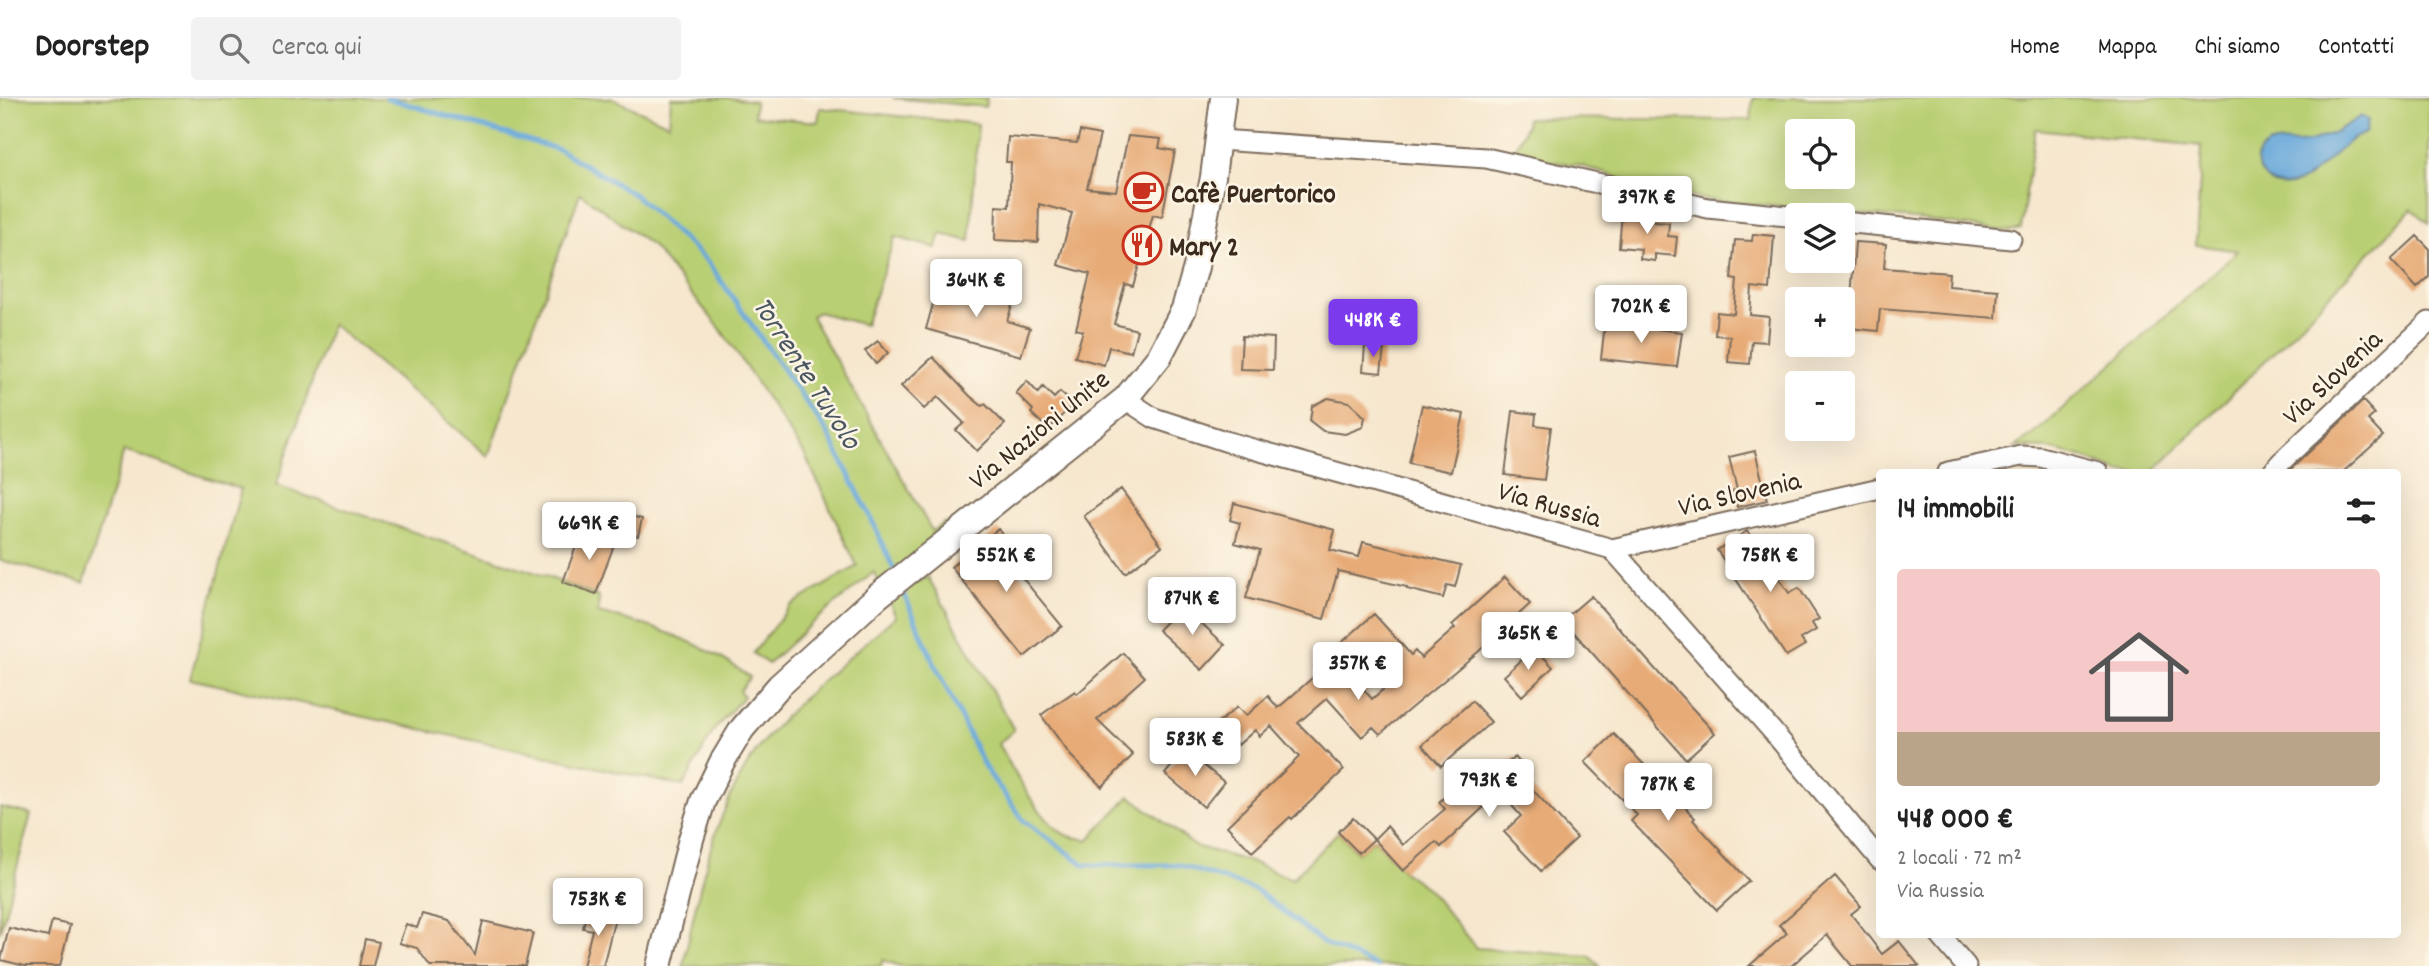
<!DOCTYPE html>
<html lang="it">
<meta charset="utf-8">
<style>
body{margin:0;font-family:Dekko,sans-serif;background:#f2f2f2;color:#222;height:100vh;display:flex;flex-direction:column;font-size:26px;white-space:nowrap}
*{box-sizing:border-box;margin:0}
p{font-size:23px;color:#767676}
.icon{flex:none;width:38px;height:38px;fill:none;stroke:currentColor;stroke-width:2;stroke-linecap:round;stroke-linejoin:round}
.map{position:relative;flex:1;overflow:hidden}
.side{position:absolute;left:1876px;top:371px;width:525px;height:469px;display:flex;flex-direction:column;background:#fff;border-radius:7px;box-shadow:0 7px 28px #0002}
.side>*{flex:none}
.fabs{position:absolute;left:1785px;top:21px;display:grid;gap:14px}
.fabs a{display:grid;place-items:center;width:70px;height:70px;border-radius:7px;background:#fff;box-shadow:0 7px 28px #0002;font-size:35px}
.price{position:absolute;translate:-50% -60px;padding:0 16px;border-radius:7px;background:#fff;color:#222;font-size:23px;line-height:46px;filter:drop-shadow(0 2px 4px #0008)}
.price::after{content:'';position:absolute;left:50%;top:42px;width:21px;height:16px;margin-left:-10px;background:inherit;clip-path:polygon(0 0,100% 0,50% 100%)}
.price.on{background:#7c3aed;color:#fff}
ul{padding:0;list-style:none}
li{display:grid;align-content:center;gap:14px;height:371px;padding:0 21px}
li span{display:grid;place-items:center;height:217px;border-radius:7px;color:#555}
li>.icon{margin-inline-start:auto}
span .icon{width:126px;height:126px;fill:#fffc;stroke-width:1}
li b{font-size:30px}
h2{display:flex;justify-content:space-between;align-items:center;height:84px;padding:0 21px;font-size:30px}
header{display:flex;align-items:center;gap:42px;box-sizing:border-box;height:98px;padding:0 35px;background:#fff;border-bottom:2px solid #e0e0e0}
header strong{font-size:33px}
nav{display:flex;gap:38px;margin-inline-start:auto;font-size:24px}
.search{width:490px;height:63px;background:#f2f2f2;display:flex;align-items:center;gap:18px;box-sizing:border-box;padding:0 24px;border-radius:7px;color:#767676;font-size:26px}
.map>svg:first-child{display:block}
.green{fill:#b9cf73;stroke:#7a7c48;stroke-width:2;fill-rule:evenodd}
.water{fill:#66a7da;stroke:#50687c;stroke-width:2}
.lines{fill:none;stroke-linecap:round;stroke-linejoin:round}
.stream{stroke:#66a7da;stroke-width:5}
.building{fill:#e7ab77;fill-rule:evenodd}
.minor-casing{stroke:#7c6c5c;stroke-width:23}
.tertiary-casing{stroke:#7c6c5c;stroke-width:28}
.minor{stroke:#fff;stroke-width:19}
.tertiary{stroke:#fff;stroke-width:24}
.labels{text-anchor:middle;stroke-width:5;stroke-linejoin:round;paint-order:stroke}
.poi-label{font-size:28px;font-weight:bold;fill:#3b2a1e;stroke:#fcf5e5;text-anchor:start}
.street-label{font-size:28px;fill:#3b2a1e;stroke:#fcf5e5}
.water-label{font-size:30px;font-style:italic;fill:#4a5660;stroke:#fcf5e5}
</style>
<header>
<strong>Doorstep</strong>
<div class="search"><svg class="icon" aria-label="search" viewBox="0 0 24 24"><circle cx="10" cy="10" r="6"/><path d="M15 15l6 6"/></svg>Cerca qui</div>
<nav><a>Home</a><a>Mappa</a><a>Chi siamo</a><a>Contatti</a></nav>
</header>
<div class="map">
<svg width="2429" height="868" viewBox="0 0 2429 868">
<rect width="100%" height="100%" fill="#fcf5e5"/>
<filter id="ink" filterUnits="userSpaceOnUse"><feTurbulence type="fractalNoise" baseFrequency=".0143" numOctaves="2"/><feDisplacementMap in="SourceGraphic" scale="14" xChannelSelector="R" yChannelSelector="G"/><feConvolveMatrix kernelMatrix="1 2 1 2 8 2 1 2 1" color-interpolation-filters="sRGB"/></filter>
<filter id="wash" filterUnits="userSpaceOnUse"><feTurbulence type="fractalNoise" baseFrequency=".00686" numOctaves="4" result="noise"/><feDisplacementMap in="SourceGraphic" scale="28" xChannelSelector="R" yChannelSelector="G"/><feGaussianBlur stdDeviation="1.57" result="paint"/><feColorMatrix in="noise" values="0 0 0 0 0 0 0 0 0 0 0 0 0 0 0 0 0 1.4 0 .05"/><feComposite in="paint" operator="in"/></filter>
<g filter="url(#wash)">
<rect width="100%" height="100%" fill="#f6e7ce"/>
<!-- green -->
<path class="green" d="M0,0H611L669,26L671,0H728L755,3L754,18L818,24L820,10L978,26L970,143L941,136L936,150L895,139L865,227L818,214L811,218L932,433L945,424L950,430L909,459L920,483L928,479L1014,632L998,646C1012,670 1041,725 1066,737C1073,740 1081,740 1088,742L1130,698L1195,748L1254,765L1292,781L1338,734L1358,755L1374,741L1403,773L1429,792L1476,850L1589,858L1600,868H900L883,862L881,868H683C700,787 716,695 774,631C810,590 855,555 896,518L874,474L812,525L768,566L753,555L791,507L857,468L805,357L719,229L652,148L580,95L488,358L332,226L276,388L548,479L599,499L598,515C654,527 704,545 750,579L739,593L744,598L714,632L683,688L190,581L241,391L124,353L84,485L0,462Z
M892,0H987L985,9Z
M1753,0H2429V125L2412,111L2283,245L2153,374H2120L2081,359L2044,350L2015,349L2033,337L2238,153L2196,147L2202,48L2035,31L2021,131L2010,134L1925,122L1709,102L1656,92L1579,67L1538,62L1513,56L1526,28L1527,20L1751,22ZM1797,33H1843V79H1797Z
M0,709L31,716L0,834Z"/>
<!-- water -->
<path class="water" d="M2361,18L2368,22L2365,35C2358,38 2351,41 2346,46C2327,60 2302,96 2274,86C2263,82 2250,61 2262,51C2274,40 2294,47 2309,44C2332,38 2341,30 2361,18Z"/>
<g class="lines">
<!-- stream -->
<path class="stream" d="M387,0L560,52L635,97L707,163L827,334L870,418L895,474
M901,489L934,565L985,670L1024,723L1085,767H1180L1256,792L1323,845L1376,868"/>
</g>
<g id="blocks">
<!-- building -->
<path class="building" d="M1080,33L1100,37L1087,90L1116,93L1128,38L1161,41L1159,50L1175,53L1162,119L1153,117L1133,188L1125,186L1114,226L1137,232L1131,254L1109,249L1104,267L1075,259L1083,233L1076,231L1090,176L1058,167L1072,115L1039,106L1038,144L995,142L996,108L1009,109L1011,64H1006L1008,39L1077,45Z
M1622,115L1655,118L1654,124L1669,125L1668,138L1677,139L1675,158L1655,156V163L1640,161L1641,151L1619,149Z
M1753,136L1774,138L1770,191L1752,189L1750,217L1769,219L1767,244L1752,243L1750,266L1728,264L1730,238L1715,237L1717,214L1734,216L1737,182L1731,181L1735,142L1752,143Z
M2417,138L2429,150V179L2417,190L2391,162Z
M1855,144L1886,146L1884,170L1949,175L1948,188L1998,192L1996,220L1880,211L1878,233L1849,230Z
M939,184L1013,205L1007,223L1030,230L1021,258L926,231Z
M1605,225L1682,234L1677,269L1601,261Z
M1242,238L1274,240L1273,272L1240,271Z
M878,243L888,255L876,266L865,253Z
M1365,248L1384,250L1381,275L1363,273Z
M933,259L970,298L982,308L985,306L1005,326L977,353L956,332L964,325L938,299L924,311L901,288Z
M1027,283L1038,295L1043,289L1054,300L1060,294L1073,306L1052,328L1050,326L1046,329L1031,315L1033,312L1016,295Z
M1328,300L1349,304L1365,319L1363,329L1345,336L1323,333L1310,323L1312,308Z
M2363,303L2375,316L2368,322L2383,338L2343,374H2288Z
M1422,307L1464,316L1451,374L1409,365Z
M1513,313L1536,316L1535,327L1551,329L1544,382L1505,377Z
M1755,353L1767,402L1737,409L1733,393L1737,392L1729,359Z
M1121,391L1162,448L1125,475L1084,418Z
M1234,405L1335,432L1330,452L1359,459L1363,444L1461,467L1455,489L1447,487L1443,500L1407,491V489L1338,473L1324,521L1246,500L1260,452L1235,445L1240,425L1230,422Z
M627,417L642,421L638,438L622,434Z
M998,431L1017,454L1007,461L1062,528L1024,559L951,469Z
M582,432L615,444L596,496L563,484Z
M1747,433L1789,495L1799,490L1819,521L1812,525L1816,532L1801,541L1805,547L1786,558L1717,452Z
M1505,479L1530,506L1478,554L1380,636L1373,629L1362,639L1327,600L1298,625L1344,672L1292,721L1290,719L1252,754L1227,728L1299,659L1271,628L1260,638L1255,632L1238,647L1218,625L1237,609L1246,618L1268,598L1278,610L1319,574L1314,569L1374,516L1411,557L1415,553L1421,560L1455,530L1452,527ZM1380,552L1401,576L1372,601L1351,577Z
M1591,498L1669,587L1670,586L1715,635L1686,661L1563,522Z
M1182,507L1225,547L1202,572L1158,532Z
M1535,550L1553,569L1522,598L1504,578Z
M1123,555L1145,579L1097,622L1133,657L1102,689L1071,658L1041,617L1075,593L1077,596Z
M1472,603L1491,624L1441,668L1422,647Z
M1614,636L1667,690L1695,720L1693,722L1749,783L1717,812L1631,723L1637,717L1585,664Z
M1185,652L1224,684L1204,709L1165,676Z
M1515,659L1530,676L1524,682L1577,740L1541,773L1504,734L1521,718L1500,694L1441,749L1436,744L1403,773L1374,741L1387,728L1403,747L1445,711L1439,704L1461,684L1466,690L1488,671L1493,677Z
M1353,720L1374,741L1359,755L1338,734Z
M1835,778L1861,808L1851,816L1882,856L1899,843L1919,868H1852L1827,837L1791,868H1749L1787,835L1779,827Z
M587,813L615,820L603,868H583L592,832L583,830Z
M422,816L449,823L475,857L483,823L533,835L525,868H430L417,850L399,845L406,826L417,830Z
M52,823L70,827L60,868H25L1,862L9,830L48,839Z
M365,841L379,844L373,868H359Z"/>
</g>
</g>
<g filter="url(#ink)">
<use href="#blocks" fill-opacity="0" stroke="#7c6c5c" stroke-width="2"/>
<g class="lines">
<defs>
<path id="minor" d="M1219,42L1486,60L1708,110L1797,119
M1843,124L2011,141
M1125,301L1154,320L1228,344L1612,451L1774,635L1880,762
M1948,374L2021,358L2041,359L2098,374
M2273,374L2281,364L2429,224
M1612,451L1880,390
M1939,836L1966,868"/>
<path id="tertiary" d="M659,868L691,741L703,703L722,664L742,631L779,588L878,498L1125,301L1159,259L1184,211L1196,169L1213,79L1223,0"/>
</defs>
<!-- minor casing -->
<use href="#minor" class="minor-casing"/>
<!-- tertiary casing -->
<use href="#tertiary" class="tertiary-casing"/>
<!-- minor -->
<use href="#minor" class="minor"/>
<!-- tertiary -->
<use href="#tertiary" class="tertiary"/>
</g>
</g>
<!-- icons -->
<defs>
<symbol id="cafe-ring" viewBox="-11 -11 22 22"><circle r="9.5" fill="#fcf5e5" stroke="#c8321e" stroke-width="1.5"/><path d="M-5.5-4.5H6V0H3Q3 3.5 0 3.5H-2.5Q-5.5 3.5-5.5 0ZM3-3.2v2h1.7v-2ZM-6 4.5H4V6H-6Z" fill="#c8321e"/></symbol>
<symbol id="restaurant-ring" viewBox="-11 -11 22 22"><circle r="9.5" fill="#fcf5e5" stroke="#c8321e" stroke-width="1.5"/><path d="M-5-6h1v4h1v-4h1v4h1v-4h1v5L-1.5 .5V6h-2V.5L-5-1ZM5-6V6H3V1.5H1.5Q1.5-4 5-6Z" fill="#c8321e"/></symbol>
</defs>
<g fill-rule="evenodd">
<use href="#cafe-ring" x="1122" y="72" width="44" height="44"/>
<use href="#restaurant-ring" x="1120" y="125" width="44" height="44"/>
</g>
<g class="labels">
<!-- poi labels -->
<g class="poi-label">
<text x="1171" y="104">Cafè Puertorico</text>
<text x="1169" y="157">Mary 2</text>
</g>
<!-- street labels -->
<g class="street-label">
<text transform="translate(2331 278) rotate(-43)" y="10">Via Slovenia</text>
<text transform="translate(1038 330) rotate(-39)" y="10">Via Nazioni Unite</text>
<text transform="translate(1739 394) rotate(-13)" y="10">Via Slovenia</text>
<text transform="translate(1550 405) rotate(16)" y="10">Via Russia</text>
</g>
<!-- water labels -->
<g class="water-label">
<text transform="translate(808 274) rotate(57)" y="10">Torrente Tuvolo</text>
</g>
</g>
</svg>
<div class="fabs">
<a><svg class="icon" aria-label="locate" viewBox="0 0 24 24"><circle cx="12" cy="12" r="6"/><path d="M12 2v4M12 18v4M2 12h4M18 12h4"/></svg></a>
<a><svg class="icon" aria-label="layers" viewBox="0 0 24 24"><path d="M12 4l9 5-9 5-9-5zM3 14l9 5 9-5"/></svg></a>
<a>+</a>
<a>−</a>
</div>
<b class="price" style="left:1647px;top:138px">397K €</b>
<b class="price" style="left:976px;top:221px">364K €</b>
<b class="price" style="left:1641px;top:247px">702K €</b>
<b class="price on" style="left:1373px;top:261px">448K €</b>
<b class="price" style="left:589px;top:464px">669K €</b>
<b class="price" style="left:1006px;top:496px">552K €</b>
<b class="price" style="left:1770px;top:496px">758K €</b>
<b class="price" style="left:1192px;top:539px">874K €</b>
<b class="price" style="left:1528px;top:574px">365K €</b>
<b class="price" style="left:1358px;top:604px">357K €</b>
<b class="price" style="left:1195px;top:680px">583K €</b>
<b class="price" style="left:1489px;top:721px">793K €</b>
<b class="price" style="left:1668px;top:725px">787K €</b>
<b class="price" style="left:598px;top:840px">753K €</b>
<section class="side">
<h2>14 immobili<svg class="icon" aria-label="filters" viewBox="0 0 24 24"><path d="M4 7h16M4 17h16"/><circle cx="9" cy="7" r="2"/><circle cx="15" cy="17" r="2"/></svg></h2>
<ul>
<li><span style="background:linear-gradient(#f6c9c9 75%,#b9a48a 0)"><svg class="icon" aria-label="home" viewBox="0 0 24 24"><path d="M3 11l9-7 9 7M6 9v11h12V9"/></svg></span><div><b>448 000 €</b><p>2 locali · 72 m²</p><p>Via Russia</p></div></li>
</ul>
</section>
</div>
